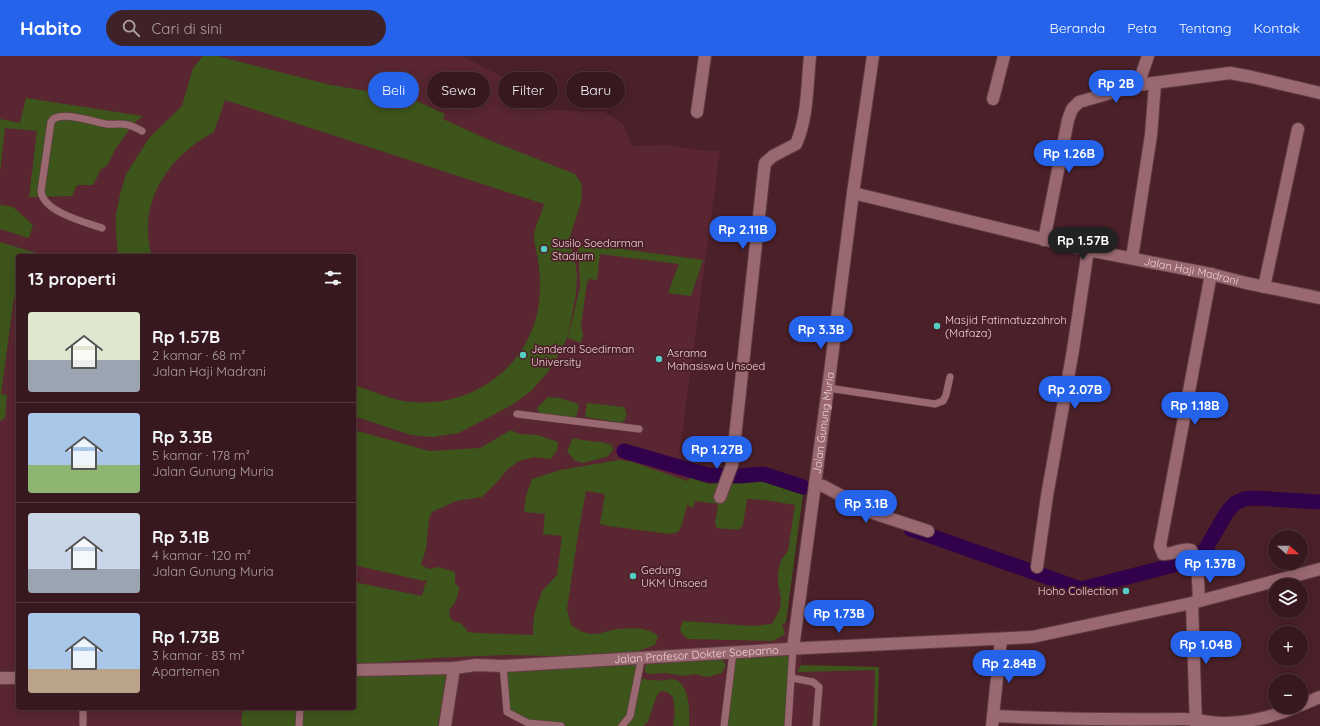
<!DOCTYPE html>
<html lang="id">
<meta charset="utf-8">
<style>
body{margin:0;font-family:Quicksand,sans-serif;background:#3f2128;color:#f1f3f6;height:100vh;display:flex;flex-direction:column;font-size:15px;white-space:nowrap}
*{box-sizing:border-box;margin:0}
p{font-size:13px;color:#aba0a4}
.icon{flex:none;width:22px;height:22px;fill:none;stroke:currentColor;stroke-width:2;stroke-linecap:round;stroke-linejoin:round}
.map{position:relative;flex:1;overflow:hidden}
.details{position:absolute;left:16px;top:198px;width:340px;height:456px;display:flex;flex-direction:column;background:#38181f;border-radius:4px;box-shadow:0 2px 10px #0003,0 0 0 1px #52373d}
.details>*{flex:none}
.hud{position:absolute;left:368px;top:16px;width:380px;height:36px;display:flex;gap:8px}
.needle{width:26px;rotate:111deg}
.tools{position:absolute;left:1268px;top:474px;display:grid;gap:8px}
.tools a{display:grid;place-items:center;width:40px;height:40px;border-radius:50%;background:#38181f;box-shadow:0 2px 10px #0003,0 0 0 1px #52373d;font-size:20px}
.price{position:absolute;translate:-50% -34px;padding:0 9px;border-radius:14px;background:#2563eb;color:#fff;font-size:13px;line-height:26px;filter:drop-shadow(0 1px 2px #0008)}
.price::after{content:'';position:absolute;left:50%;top:24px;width:12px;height:9px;margin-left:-6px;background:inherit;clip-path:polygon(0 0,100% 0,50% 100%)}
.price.active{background:#222;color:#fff}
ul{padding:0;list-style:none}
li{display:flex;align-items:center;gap:12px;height:100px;padding:0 12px}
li+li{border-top:1px solid #52373d}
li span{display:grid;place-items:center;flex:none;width:112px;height:80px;border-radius:4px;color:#555}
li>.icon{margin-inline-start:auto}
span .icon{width:48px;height:48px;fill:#fffc;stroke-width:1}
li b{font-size:17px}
h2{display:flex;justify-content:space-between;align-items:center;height:48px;padding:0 12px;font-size:17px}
.pill{padding:0 14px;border-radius:18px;background:#38181f;box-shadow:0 2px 10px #0003,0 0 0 1px #52373d;font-size:14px;line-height:36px}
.pill.active{background:#2563eb;color:#fff}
header{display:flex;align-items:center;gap:24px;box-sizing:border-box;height:56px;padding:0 20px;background:#2563eb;color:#fff}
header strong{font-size:19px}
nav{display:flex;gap:22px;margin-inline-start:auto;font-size:14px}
.search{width:280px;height:36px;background:#3f2128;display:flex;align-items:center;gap:10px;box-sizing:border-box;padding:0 14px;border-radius:22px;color:#aba0a4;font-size:15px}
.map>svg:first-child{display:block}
.built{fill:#592631;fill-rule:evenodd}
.green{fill:#3d551a}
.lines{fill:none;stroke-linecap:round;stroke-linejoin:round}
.canal{stroke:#31014c;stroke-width:15}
.service-casing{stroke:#613c45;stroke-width:8}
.minor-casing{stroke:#613c45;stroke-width:14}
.tertiary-casing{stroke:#613c45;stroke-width:14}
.service{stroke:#9a6870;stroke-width:7}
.minor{stroke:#9a6870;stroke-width:12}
.tertiary{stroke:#9a6870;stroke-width:12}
.poi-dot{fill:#55cec5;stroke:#4b2029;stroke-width:1.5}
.labels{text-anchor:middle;stroke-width:3.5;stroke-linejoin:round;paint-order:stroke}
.poi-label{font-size:11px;fill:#eed1d5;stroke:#4b2029;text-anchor:start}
.street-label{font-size:11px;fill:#eed1d5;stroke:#4b2029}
</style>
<header>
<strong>Habito</strong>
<div class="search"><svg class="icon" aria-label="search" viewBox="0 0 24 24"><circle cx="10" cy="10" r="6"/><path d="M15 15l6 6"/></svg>Cari di sini</div>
<nav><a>Beranda</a><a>Peta</a><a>Tentang</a><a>Kontak</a></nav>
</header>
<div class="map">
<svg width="1320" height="670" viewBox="0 0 1320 670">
<rect width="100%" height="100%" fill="#4b2029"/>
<!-- built -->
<path class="built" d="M0,0H462L511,25L524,43L542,54L605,56L623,68L632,90L666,89L699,94L720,95L680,394L683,405L692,420L709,428L751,424L770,426L803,438L786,566L798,583L802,594L801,609L879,611L877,670H0ZM18,200H354V652H18Z"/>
<!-- green -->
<path class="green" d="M203,0H217L331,29L379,37L383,31L387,17L418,27L415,44L445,58L443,63L489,84L575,118L581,127L582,136L581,146L569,184L574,200L577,218L576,238L568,280L559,298L548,316L531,335L512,349L459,377L432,381L411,379L354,360V329C373,335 393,345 412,346C474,352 532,308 539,246C541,232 540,217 538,204C537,196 534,187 534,180C535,170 542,157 544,148L225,44L214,76C207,80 198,85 191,91C167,110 149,138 148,169C147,179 150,190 151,200H118L116,177V159L120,139L126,118L150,81L182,50L193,12Z
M26,42L143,60L134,67L116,92L107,110L101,113L93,129H77L72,140L29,141L37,75L5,72L0,116V63L20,67Z
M0,149L13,151L33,169L29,182L0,173Z
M0,186L46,200H18V242L14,241L1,338L7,339L5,362L0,365Z
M593,189L703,204L691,240L668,237L679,208L600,198L597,224L589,223L587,227L581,269L583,279L581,287L568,282L580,231L578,190Z
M548,341L560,342L579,348L577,358L575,364L539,358L537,352Z
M587,347L624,351C628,357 627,361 622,367L585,361Z
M354,374L429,395L480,392L511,374L519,378L538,379L558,386L557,394L551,403L534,401L519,405L508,413L497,426L482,441L456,445L432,456L429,463L426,493L421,509L429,513L438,511L455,516V527L459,531C458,541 456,547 449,554L450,561L453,565L461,567L468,576L477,577L533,579V569L535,555L542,535L557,519L562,480L543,478L545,458L524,456L526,440L532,423L560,414L619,404L632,406L687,425L692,420L709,428L751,424L770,426L803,438L786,566L782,568L785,578L773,585L687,583L682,578L680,573L683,565L754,570L772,568L780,553L781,542L778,527V517L781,504L788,495L795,449L765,444L747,443L743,469L738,474L717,472L715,468L718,448L695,445L693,452L687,449L682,469L678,476L670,478L608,470L600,468L605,438L586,435L578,478L567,553L571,569C578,574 587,579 597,578C602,577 607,575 612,574C627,572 646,570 658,580L655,589L633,597L551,600L505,599L433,602L354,609V526L422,540L425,528L428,524L424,525L354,509Z
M573,382C586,386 599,384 612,389L613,394L607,401L582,407L574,404L567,395Z
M793,592L786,670H726L733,596Z
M641,602L637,621C645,624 657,625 665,624C668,624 670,623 672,623C690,625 690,657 689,670H673L675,657L673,641L667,636L660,635L655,644L648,666L643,670H561L528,667L507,656L503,610Z
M721,602L726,609L722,617L707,621L695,618L684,620L666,617L649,618L645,616V610L651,606Z
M801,609L879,611L877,670H872L874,662L875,614L797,616Z
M354,619H446L438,670H243L241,668L243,652H354Z"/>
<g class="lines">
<!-- canal -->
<path class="canal" d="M624,395L707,419L739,420L763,418L803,431
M911,473L1081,533L1182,507L1196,501L1205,494L1227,456L1235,447L1244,443L1254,442L1320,446"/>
<defs>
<path id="service" d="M102,172C85,166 43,156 41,135L51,66C57,53 94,66 106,68C113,69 121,67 128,69C133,70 138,73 142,75
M828,332L935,348L943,345L946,339L950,321
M517,358L639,373
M503,610L507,656L528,667L561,670
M792,622L813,626L819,631L816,670
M83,668V652
M299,670L300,652
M622,670L630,660L640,610L641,602
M724,670L733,596
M788,670L793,592"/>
<g id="minor">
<path d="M1138,29L1148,0"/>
<path d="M993,43L1004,0"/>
<path d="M697,56L705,0"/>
<path id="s1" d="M853,137L1088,194L1211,218L1246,227L1320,242"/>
<path d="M1044,184L1068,64L1072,53L1079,46L1086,44L1138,29L1230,17L1252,21L1320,37"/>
<path d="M1132,202L1151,79L1155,28"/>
<path d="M1264,231L1298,73"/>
<path d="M815,429L823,430L848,443L867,455L928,475"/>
<path d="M720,441L732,409L764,114L765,107L773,100L796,88C808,61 807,29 810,0"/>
<path d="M1037,511L1047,440L1073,294L1088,194"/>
<path d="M1199,545C1198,528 1199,509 1191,494C1181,491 1173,499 1163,498L1160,490L1211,218"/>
<path d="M1192,547L1196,670"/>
<path id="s2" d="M793,592L828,332L853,137L873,0"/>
<path d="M1301,649L1320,641"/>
<path d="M994,660C1057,663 1120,664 1183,663C1198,663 1214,668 1228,667C1251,666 1275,660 1296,651"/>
<path d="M445,670L454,612"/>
</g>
<g id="tertiary">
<path id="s3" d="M354,614L454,612L476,609L503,610L805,592L1032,581L1192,547L1320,513"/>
<path d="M0,622H18"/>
<path d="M992,670L1001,583"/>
</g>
</defs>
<!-- service casing -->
<use href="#service" class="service-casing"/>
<!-- minor casing -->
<use href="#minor" class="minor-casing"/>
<!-- tertiary casing -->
<use href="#tertiary" class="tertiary-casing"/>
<!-- service -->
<use href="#service" class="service"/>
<!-- minor -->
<use href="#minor" class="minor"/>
<!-- tertiary -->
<use href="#tertiary" class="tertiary"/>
</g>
<!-- markers -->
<g class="poi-dot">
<circle cx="544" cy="193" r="4"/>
<circle cx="937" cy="270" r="4"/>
<circle cx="523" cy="299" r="4"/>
<circle cx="659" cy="303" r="4"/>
<circle cx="633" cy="520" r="4"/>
<circle cx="1126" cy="535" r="4"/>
</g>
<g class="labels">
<!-- poi labels -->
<g class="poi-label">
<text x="552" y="191">Susilo Soedarman<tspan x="552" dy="13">Stadium</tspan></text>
<text x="945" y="268">Masjid Fatimatuzzahroh<tspan x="945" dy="13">(Mafaza)</tspan></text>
<text x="531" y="297">Jenderal Soedirman<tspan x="531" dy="13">University</tspan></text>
<text x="667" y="301">Asrama<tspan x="667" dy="13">Mahasiswa Unsoed</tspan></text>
<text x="641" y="518">Gedung<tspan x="641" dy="13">UKM Unsoed</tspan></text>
<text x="1118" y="539" text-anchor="end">Hoho Collection</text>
</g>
<!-- street labels -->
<g class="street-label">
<text dy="4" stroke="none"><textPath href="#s1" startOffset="347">Jalan Haji Madrani</textPath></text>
<text dy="4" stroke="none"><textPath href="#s2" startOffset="227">Jalan Gunung Muria</textPath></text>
<text dy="4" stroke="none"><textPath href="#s3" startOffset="343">Jalan Profesor Dokter Soeparno</textPath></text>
</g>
</g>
</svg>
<div class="tools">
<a><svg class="needle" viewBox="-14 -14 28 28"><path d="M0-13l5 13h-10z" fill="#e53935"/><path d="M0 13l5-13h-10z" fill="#aba0a4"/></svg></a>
<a><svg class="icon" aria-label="layers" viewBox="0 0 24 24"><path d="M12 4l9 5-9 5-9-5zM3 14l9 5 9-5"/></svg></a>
<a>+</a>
<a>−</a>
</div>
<b class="price" style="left:1116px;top:48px">Rp 2B</b>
<b class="price" style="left:1069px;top:118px">Rp 1.26B</b>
<b class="price" style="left:743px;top:194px">Rp 2.11B</b>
<b class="price active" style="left:1083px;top:205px">Rp 1.57B</b>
<b class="price" style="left:821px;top:294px">Rp 3.3B</b>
<b class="price" style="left:1075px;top:354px">Rp 2.07B</b>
<b class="price" style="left:1195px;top:370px">Rp 1.18B</b>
<b class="price" style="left:717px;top:414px">Rp 1.27B</b>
<b class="price" style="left:866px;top:468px">Rp 3.1B</b>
<b class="price" style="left:1210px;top:528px">Rp 1.37B</b>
<b class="price" style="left:839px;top:578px">Rp 1.73B</b>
<b class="price" style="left:1206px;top:609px">Rp 1.04B</b>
<b class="price" style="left:1009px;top:628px">Rp 2.84B</b>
<div class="hud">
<a class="pill active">Beli</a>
<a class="pill">Sewa</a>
<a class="pill">Filter</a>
<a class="pill">Baru</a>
</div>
<section class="details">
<h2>13 properti<svg class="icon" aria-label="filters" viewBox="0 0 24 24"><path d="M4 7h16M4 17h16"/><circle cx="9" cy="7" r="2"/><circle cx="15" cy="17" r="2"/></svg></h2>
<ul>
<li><span style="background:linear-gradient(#dfe7d0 60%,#9aa5b1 0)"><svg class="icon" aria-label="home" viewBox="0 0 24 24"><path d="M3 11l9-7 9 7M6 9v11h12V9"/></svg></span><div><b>Rp 1.57B</b><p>2 kamar · 68 m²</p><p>Jalan Haji Madrani</p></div></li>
<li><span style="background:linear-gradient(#a9c7e8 65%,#8fb573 0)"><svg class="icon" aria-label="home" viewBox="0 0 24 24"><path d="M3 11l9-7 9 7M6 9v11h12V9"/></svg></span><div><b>Rp 3.3B</b><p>5 kamar · 178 m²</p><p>Jalan Gunung Muria</p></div></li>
<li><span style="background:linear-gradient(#c9d6e8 70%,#9aa5b1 0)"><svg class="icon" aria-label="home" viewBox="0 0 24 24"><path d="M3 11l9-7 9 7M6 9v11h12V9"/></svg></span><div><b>Rp 3.1B</b><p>4 kamar · 120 m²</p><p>Jalan Gunung Muria</p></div></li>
<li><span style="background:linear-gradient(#a9c7e8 70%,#b9a48a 0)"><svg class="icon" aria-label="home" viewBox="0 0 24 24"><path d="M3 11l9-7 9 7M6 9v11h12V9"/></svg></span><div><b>Rp 1.73B</b><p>3 kamar · 83 m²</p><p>Apartemen</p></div></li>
</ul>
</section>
</div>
